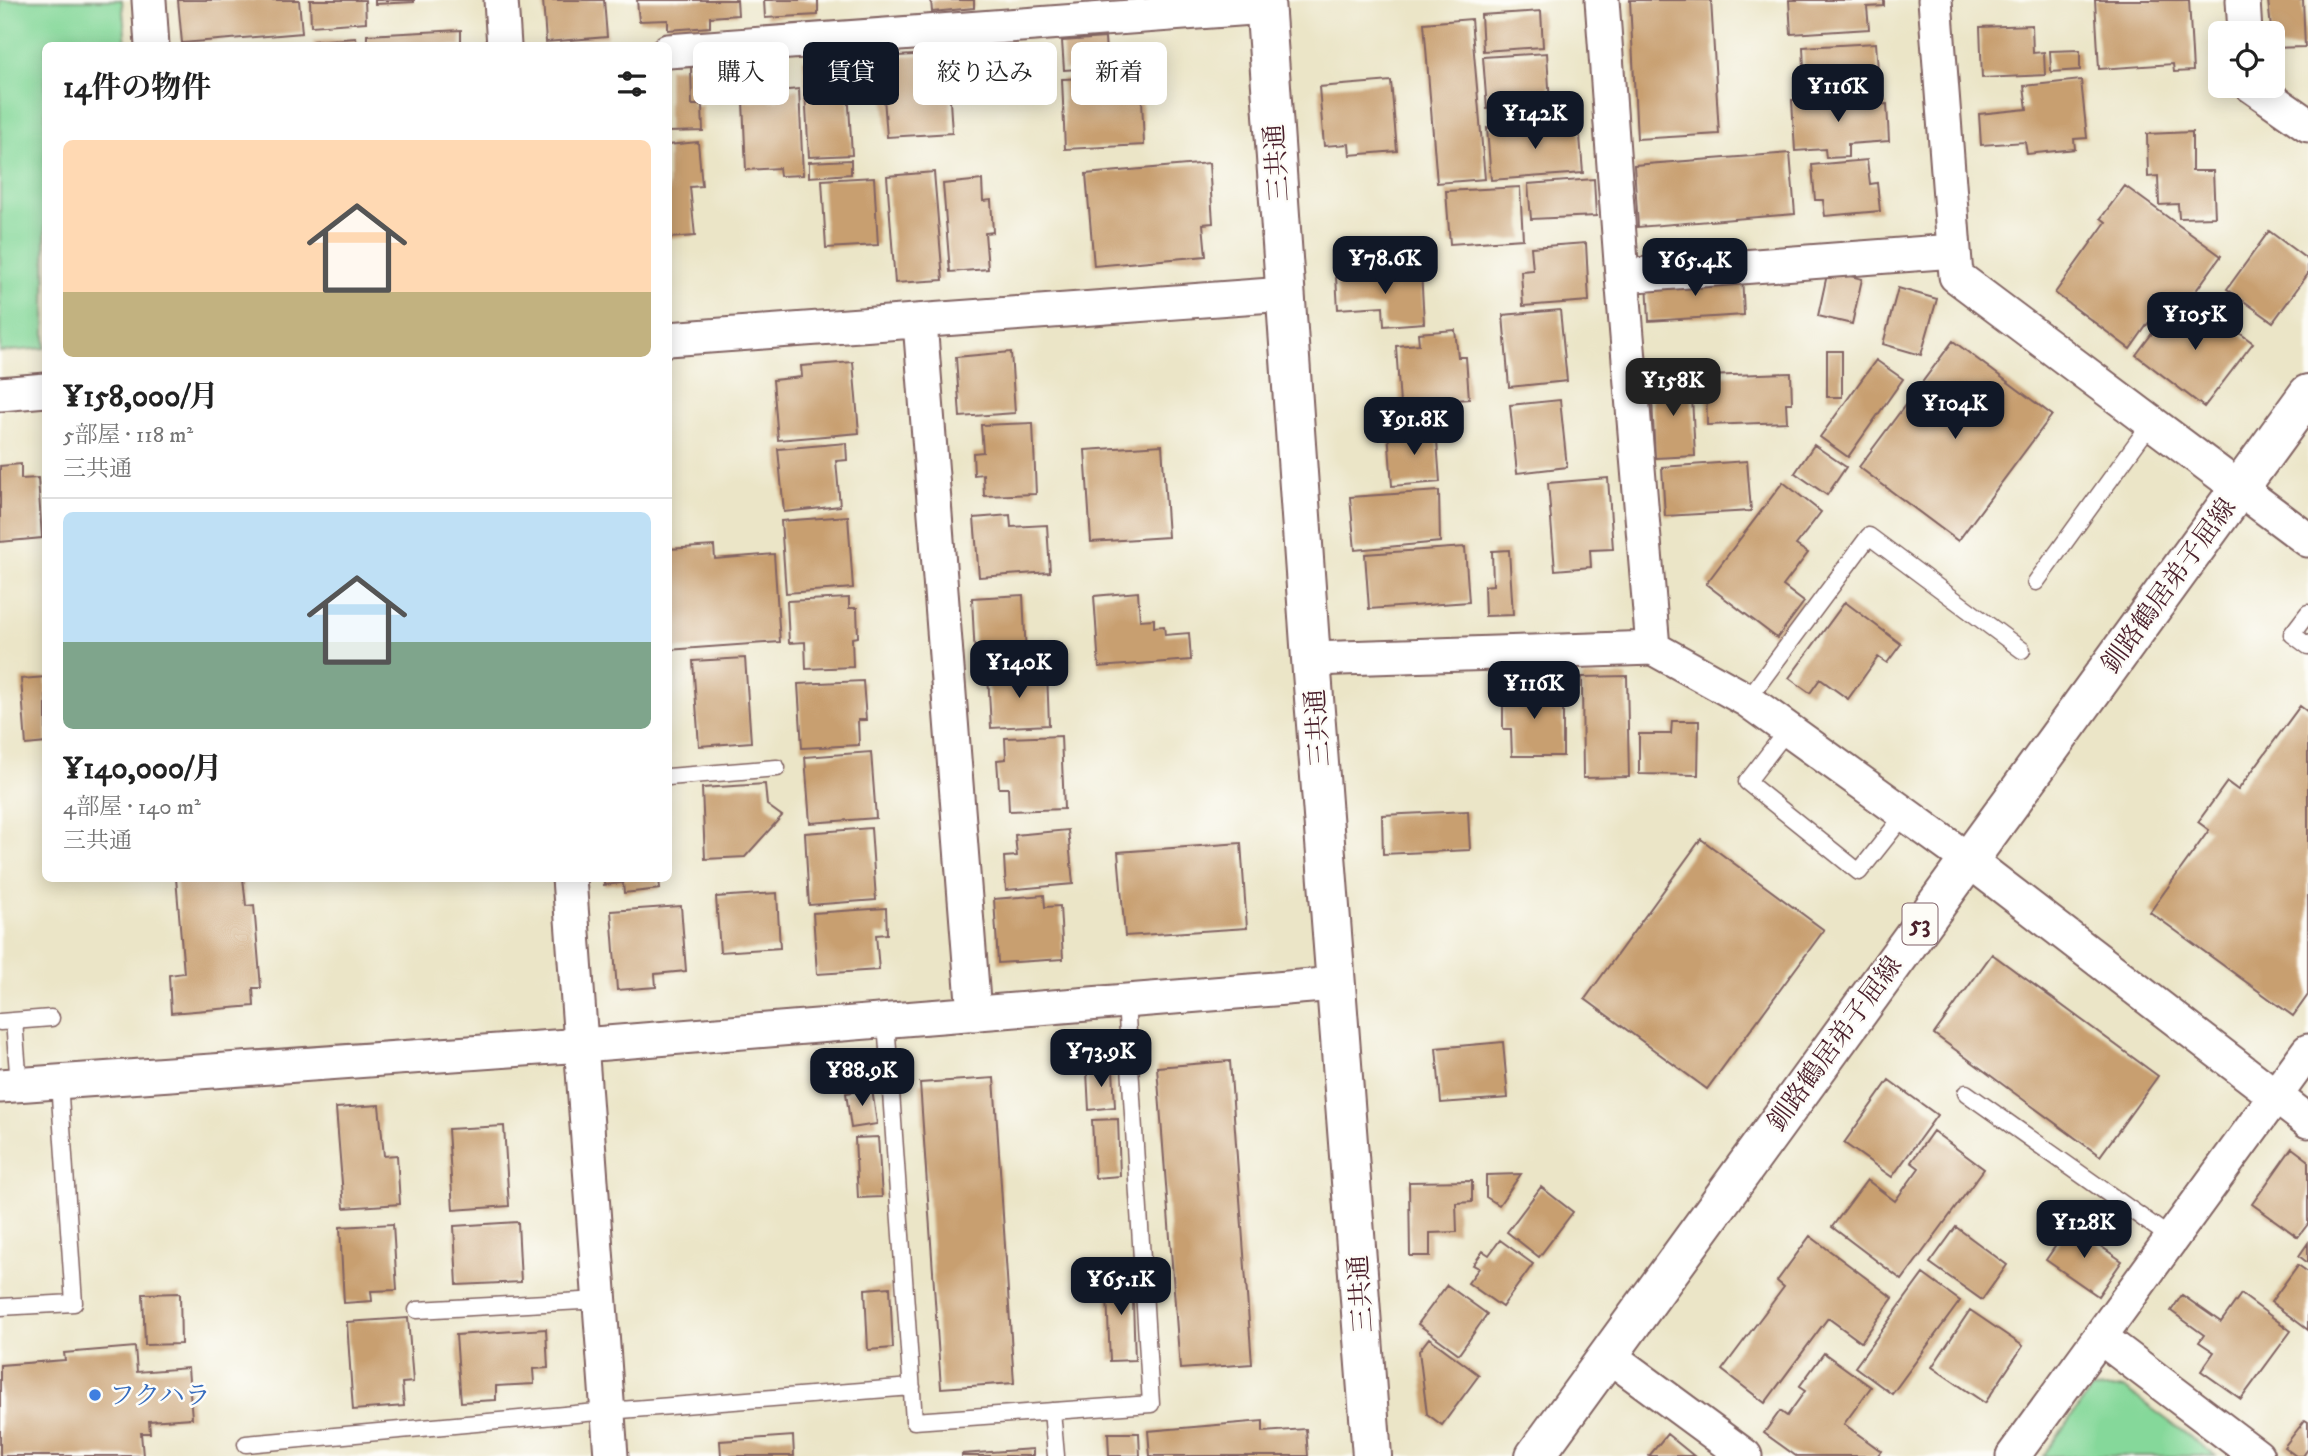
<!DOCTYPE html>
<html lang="ja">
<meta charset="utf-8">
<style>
body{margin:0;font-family:"IM FELL DW Pica","Noto Serif JP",serif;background:#f2f2f2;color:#222;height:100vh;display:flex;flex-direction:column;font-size:26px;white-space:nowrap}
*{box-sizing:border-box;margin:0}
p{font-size:23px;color:#767676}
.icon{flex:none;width:38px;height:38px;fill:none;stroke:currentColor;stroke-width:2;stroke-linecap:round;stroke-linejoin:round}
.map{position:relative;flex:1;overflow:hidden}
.details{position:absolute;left:42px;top:42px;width:630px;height:840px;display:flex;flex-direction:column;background:#fff;border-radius:10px;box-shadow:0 4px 18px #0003}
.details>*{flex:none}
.top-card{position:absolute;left:693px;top:42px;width:665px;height:63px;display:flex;gap:14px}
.buttons{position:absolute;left:2208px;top:21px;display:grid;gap:14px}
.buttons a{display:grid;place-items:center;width:77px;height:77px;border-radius:10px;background:#fff;box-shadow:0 4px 18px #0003;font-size:35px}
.price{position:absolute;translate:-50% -60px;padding:0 16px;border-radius:14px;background:#111827;color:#fff;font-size:23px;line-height:46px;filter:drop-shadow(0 2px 4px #0008)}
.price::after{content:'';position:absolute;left:50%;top:42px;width:21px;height:16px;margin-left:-10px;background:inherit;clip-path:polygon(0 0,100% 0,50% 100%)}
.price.selected{background:#222;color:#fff}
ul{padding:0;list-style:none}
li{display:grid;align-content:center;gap:14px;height:371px;padding:0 21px}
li+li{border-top:2px solid #e0e0e0}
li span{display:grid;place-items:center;height:217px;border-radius:10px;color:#555}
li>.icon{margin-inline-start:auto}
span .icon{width:126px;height:126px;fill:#fffc;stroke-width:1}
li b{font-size:30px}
h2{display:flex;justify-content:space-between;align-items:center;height:84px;padding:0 21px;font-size:30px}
.pill{padding:0 24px;border-radius:10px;background:#fff;box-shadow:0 4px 18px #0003;font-size:24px;line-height:63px}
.pill.selected{background:#111827;color:#fff}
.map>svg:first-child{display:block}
.green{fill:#85d89a;stroke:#687c62;stroke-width:2}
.building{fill:#c89f70}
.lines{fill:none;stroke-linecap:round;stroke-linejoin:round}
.lane-casing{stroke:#826462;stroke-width:19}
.street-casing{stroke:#826462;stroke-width:37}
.secondary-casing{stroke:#826462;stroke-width:42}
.primary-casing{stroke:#826462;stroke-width:42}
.lane{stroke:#fff;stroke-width:16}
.street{stroke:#fff;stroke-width:33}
.secondary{stroke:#fff;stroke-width:38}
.primary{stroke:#fff;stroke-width:38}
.shop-dot{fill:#3f7fe0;stroke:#fdfcf7;stroke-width:2.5}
.labels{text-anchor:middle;stroke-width:5;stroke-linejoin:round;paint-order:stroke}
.shield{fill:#fdfcf7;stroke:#806168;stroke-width:2}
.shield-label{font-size:24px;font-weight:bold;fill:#4a1f2b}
.street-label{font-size:26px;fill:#4a1f2b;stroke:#fdfcf7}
.shop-label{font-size:26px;fill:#366cbe;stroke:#fdfcf7;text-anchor:start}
</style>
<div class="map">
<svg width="2308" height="1456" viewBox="0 0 2308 1456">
<rect width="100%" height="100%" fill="#fdfcf7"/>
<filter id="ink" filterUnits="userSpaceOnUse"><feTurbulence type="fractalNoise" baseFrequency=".0143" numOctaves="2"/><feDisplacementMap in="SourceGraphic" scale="14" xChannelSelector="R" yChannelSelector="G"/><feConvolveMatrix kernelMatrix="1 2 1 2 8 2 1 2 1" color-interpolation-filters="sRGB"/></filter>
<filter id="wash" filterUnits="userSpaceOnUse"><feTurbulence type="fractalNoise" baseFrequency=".00686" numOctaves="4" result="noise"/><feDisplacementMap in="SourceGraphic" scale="28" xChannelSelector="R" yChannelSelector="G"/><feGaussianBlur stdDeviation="1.57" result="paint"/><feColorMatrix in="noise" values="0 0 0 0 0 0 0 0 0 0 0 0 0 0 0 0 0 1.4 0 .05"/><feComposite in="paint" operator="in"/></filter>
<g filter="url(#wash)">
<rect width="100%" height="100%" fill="#ebe5c7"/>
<!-- green -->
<path class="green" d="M0,0H122L126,45L46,46L45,348L0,352Z
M2124,1388L2216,1456H2043L2091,1390Z"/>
<g id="blocks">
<!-- building -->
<path class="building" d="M178,0H299L302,33L182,43Z
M310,0H365L366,22L311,26Z
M375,0H414V2L375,4Z
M543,0H604L607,37L546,42Z
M637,0H737L738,15L710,17V27L668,30V20L639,21Z
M764,0H818V15L765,18Z
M931,0H974V8L932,12Z
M1630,0H1711L1719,134L1637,139Z
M1789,0H1884V6L1867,7L1869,29L1791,34Z
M2095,0H2189L2193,71L2174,72L2173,64L2099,69Z
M2268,0H2303L2305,47L2273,48Z
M1541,11L1543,47L1483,51L1481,15Z
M1471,19L1485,179L1437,183L1424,23Z
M2032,25L2033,53L2044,52L2045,75L1982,78L1980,27Z
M461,30V46H367V35Z
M356,38L357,46H314L313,41Z
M1105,38L1107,67L1064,70L1062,41Z
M1876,43L1879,84L1805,88L1803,47Z
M2080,50V70L2051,72L2050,51Z
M947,53L952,133L887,137L881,57Z
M1547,53L1550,105L1487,109L1483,57Z
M846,57L852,155L809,157L803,59Z
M691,67L692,105H702L703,131L668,132V68Z
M1141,76L1144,145L1065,149L1062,79Z
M2081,80L2087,138L2074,139L2075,149L2027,154L2025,142L1981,145L1979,114L2027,109L2024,86Z
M1391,81L1397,151L1350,155L1349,144L1324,146L1319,87Z
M799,89L803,175L780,176L779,168L746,170L743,101L778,100L777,91Z
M1871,95L1872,105L1887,104L1889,141L1848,144V157L1826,158L1825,149L1795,151L1792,100Z
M1579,124L1583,173L1491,180L1487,128Z
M2192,132V171H2213L2215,217L2179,218L2178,204L2159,205L2158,176L2148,177L2147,134Z
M698,142L702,186L690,187L695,236L668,238V145Z
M1790,153L1795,214L1638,227L1634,165Z
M851,160V174L809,177V162Z
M1867,160L1870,184L1877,183L1880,211L1825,216L1823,200H1815L1812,165Z
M1209,163L1213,223L1203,224L1206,256L1094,266L1086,174Z
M934,172L943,280L895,283L887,176Z
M874,177L878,245L826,248L822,180Z
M1594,179L1596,216L1531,219L1528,184Z
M982,180L983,201L991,200L993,232L985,233L988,269L950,272L943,184Z
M2125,186L2221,256L2184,307L2168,295L2130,349L2055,293L2106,222L2101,218Z
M1520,187L1523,239L1450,244L1446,191Z
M2269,231L2308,260V274L2273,322L2227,289Z
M1586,243L1589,301L1523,306L1521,271L1533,270L1531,247Z
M1828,270L1862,279L1852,324L1818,316Z
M1421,271L1424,323L1384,326L1383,306L1338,309L1336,277Z
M1742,275L1744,315L1649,321L1647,280Z
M1898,288L1937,299L1921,355L1883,344Z
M2195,300L2253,343L2204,407L2136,355L2168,312L2180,321Z
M1560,310L1567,381L1509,387L1503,315Z
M1455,330L1458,357H1466L1469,399L1400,404L1396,346L1419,344L1418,333Z
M1953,341L2052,415L1958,541L1859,467Z
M1827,351H1842V397H1827Z
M1011,352L1015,413L960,417L956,357Z
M1876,360L1903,379L1848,457L1820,437Z
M853,362L859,433L778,440L773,380L802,377L801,366Z
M1791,373L1792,403H1786L1787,422L1707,425L1706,376Z
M1691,377L1695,456L1655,458L1651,379Z
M1560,400L1567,467L1517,473L1510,405Z
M1033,423L1036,494L984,496L983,474L974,475L973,453L983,452L981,425Z
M1436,427L1440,482L1392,486L1388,431Z
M846,443L847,460L836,461L840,506L784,512L778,449Z
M1162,445L1168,537L1091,542L1085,450Z
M1814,445L1846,467L1827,495L1795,473Z
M1747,461L1751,511L1665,516L1662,467Z
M21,464V479L38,478L42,538L0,542V466Z
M1608,478L1613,549L1590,550L1591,567L1555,570L1548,483Z
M1783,482L1821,512L1796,545L1808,553L1783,586L1804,602L1777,638L1706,584Z
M1439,491L1440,542L1355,550L1350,497Z
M1010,515L1011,527L1047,525L1050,572L979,577L974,518Z
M848,516L853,588L786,593L781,521Z
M714,546L715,559L774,554L780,642L668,650V549Z
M1465,547L1469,602L1369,609L1365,554Z
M1509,550L1513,615L1485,616L1484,586L1493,585L1492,551Z
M1138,592L1140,620L1154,619V627L1164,626L1165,635L1189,633L1191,660L1099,667L1094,596Z
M1023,595L1026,655L975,658L972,598Z
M849,598V608H857L858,637L852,638L853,667L806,669L805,642L789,643L787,601Z
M1845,602L1901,644L1887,663L1878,657L1848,699L1820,679L1810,693L1789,678Z
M745,658L751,742L699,746L693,661Z
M1047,672L1049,725L991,728L988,674Z
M1627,676L1629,777L1583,778L1582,677Z
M46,677V743L26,745L21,679Z
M863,681L866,720H858L859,745L802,748L798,684Z
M1503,688H1556V698H1563V756H1512L1511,729H1503Z
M2300,706L2308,712V995L2293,1016L2150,912L2209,830L2198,822L2227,782L2238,790Z
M1672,721H1699L1698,775L1639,774V734H1671Z
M1061,736L1064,809L1009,811L1008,788H999L997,760L1006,759L1005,738Z
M871,752L876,818L810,823L805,757Z
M765,784L767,805L782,816L745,857L705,859L702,788Z
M1468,811L1470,850L1383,854L1382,815Z
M871,828L876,900L809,905L805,833Z
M1068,830L1073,884L1006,890L1004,857L1017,856L1015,835Z
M1701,839L1824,930L1707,1089L1585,999Z
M1241,843L1247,928L1125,936L1118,852Z
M176,878H243L246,906L254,905L261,988H253L254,1006L171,1013L169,975L184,973Z
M604,878H659L660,889L624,893L623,883L604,885Z
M777,893L780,948L720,952L716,897Z
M1044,895L1045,907L1060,906L1063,959L998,963L994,899Z
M681,906L686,971L655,974L656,987L617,990L611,911Z
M886,908L887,934L876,935L879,970L817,974L813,913Z
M1992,954L2158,1076L2100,1156L1934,1034Z
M1503,1042L1508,1098L1441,1103L1436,1048Z
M1230,1061L1252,1364L1180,1369L1157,1067Z
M1113,1069L1115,1107L1089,1110L1087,1071Z
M994,1078L1014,1383L941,1388L920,1083Z
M1889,1080L1937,1115L1892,1177L1844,1143Z
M872,1089L877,1124L851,1128L846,1093Z
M379,1105L384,1156L397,1155L400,1204L344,1208L336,1108Z
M1118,1119L1120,1176L1095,1178L1092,1120Z
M504,1126L509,1206L453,1210L448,1129Z
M1933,1131L1984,1169L1902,1280L1832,1227L1867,1180L1895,1201L1919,1168L1911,1162Z
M878,1137L882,1197L858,1198L855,1138Z
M2292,1148L2308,1160V1224L2298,1237L2252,1204Z
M1521,1174L1499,1205L1486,1197V1175Z
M1472,1181V1202L1456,1203L1457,1232L1430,1233V1256H1410L1409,1182Z
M1541,1187L1573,1212L1539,1257L1507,1232Z
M518,1222L521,1282L457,1285L454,1226Z
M393,1224L397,1290L371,1291L372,1301L344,1303L340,1227Z
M2070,1225L2122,1261L2098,1296L2046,1260Z
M1956,1227L2007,1265L1982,1300L1930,1263Z
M1810,1236L1893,1298L1861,1342L1828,1318L1765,1403L1722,1370L1784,1287L1777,1281Z
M1500,1240L1533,1264L1502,1307L1468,1283L1479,1268L1473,1265L1483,1251L1489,1255Z
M2308,1243V1263L2299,1256Z
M2298,1265L2308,1272V1330L2271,1302Z
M1132,1273L1135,1360L1110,1361L1106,1274Z
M1923,1274L1960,1301L1892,1394L1855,1367Z
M1447,1285L1487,1314L1459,1354L1418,1324Z
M890,1287L893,1348L868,1350L865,1289Z
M180,1293L181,1344L145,1345L143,1294Z
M2241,1294L2291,1331L2241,1399L2201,1371L2214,1352L2199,1342L2204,1335L2171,1311L2182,1295L2221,1322Z
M1970,1310L2023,1346L1985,1403L1932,1367Z
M408,1318L413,1382L402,1383L404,1406L353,1410L347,1322Z
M546,1329L548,1368L533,1369L534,1384L496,1386V1400L461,1402L456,1335Z
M1429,1338L1479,1375L1442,1425L1427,1414L1419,1351Z
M135,1347L137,1372L188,1368L192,1418L149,1421L150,1433H141L143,1456H0V1365L65,1360L64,1353Z
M1824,1353L1871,1387L1844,1424L1881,1451L1877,1456H1796L1764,1433L1780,1411L1787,1416L1805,1391L1799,1387Z
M2305,1420L2308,1422V1449L2303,1456H2296L2284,1447Z
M1263,1421V1432L1306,1429L1308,1456H1150L1148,1431Z
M1108,1433H1139L1140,1456H1109Z
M1667,1434L1694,1456H1649Z
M793,1436L794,1456H721L720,1441Z
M1033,1449V1456H962V1454Z"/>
</g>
</g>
<g filter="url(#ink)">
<use href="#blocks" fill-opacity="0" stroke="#826462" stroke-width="2"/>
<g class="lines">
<defs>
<path id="lane" d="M2036,582L2151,423
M2308,613L2292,634L2308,646
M1747,700L1869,536L2022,650
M1788,729L1747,782L1859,872L1905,814
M668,777L777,768
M14,1021L19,1085
M886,1021L914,1421L1151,1404L1126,1001
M0,1022L51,1018
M1966,1093L2171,1238
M0,1307L74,1303L59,1082
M417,1310L600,1300
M1052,1411L1056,1456
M246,1444L608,1411L912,1387"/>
<path id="street" d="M149,0L152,46
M501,0L504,46
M1602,0L1622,276L1653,648
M1935,0L1956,276L2308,540
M2243,0L2245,33
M668,51L1266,7
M2252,86L2308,125
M1622,276L1954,251
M920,322L974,1014
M668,339L1285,294
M0,394L46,390
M1311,659L1653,648L1747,700L1905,814L1967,859L2308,1121
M569,878L611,1456
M0,1086L582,1045L1336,984
M2100,1337L2257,1456
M1608,1355L1745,1456
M2013,1456L2308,1051"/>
<path id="secondary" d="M1265,0L1311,659L1372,1456"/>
<path id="primary" d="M1535,1456L2308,394"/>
</defs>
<!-- lane casing -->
<use href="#lane" class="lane-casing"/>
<!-- street casing -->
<use href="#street" class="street-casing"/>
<!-- secondary casing -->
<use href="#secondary" class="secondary-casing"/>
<!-- primary casing -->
<use href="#primary" class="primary-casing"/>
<!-- lane -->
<use href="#lane" class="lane"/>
<!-- street -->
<use href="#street" class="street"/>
<!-- secondary -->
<use href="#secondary" class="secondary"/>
<!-- primary -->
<use href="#primary" class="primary"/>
</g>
</g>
<!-- markers -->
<circle class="shop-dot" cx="95" cy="1395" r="7"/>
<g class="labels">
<!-- shield labels -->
<rect class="shield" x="1902.5" y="903.5" width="35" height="41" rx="5"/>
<g class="shield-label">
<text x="1920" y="932">53</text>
</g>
<!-- street labels -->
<g class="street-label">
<text transform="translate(1276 163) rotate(-94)" y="9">三共通</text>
<text transform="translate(2168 585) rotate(-54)" y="9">釧路鶴居弟子屈線</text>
<text transform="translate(1317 728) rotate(-94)" y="9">三共通</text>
<text transform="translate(1834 1043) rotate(-54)" y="9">釧路鶴居弟子屈線</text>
<text transform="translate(1360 1294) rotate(-94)" y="9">三共通</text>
</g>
<!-- shop labels -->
<g class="shop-label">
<text x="109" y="1404">フクハラ</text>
</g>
</g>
</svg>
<div class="buttons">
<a><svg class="icon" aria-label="locate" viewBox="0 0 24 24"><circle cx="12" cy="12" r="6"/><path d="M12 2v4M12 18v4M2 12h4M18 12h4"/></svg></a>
</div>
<b class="price" style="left:1838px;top:124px">¥116K</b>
<b class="price" style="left:1535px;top:151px">¥142K</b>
<b class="price" style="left:1385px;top:296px">¥78.6K</b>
<b class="price" style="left:1695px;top:298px">¥65.4K</b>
<b class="price" style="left:2195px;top:352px">¥105K</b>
<b class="price selected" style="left:1673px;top:418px">¥158K</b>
<b class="price" style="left:1955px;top:441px">¥104K</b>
<b class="price" style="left:1414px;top:457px">¥91.8K</b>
<b class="price" style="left:1019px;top:700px">¥140K</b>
<b class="price" style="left:1534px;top:721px">¥116K</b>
<b class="price" style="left:1101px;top:1089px">¥73.9K</b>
<b class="price" style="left:862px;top:1108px">¥88.9K</b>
<b class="price" style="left:2084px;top:1260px">¥128K</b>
<b class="price" style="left:1121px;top:1317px">¥65.1K</b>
<div class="top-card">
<a class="pill">購入</a>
<a class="pill selected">賃貸</a>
<a class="pill">絞り込み</a>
<a class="pill">新着</a>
</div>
<section class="details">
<h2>14件の物件<svg class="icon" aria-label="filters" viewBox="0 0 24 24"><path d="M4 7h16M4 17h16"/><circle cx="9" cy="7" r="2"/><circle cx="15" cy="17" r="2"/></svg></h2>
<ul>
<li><span style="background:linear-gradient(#ffd9b3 70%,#c2b280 0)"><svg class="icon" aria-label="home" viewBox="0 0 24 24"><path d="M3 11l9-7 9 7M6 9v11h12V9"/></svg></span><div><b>¥158,000/月</b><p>5部屋 · 118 m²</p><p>三共通</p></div></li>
<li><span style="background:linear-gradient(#bfe0f5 60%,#7fa58c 0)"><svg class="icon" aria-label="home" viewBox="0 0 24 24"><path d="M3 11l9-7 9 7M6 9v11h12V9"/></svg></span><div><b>¥140,000/月</b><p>4部屋 · 140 m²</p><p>三共通</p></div></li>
</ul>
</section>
</div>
